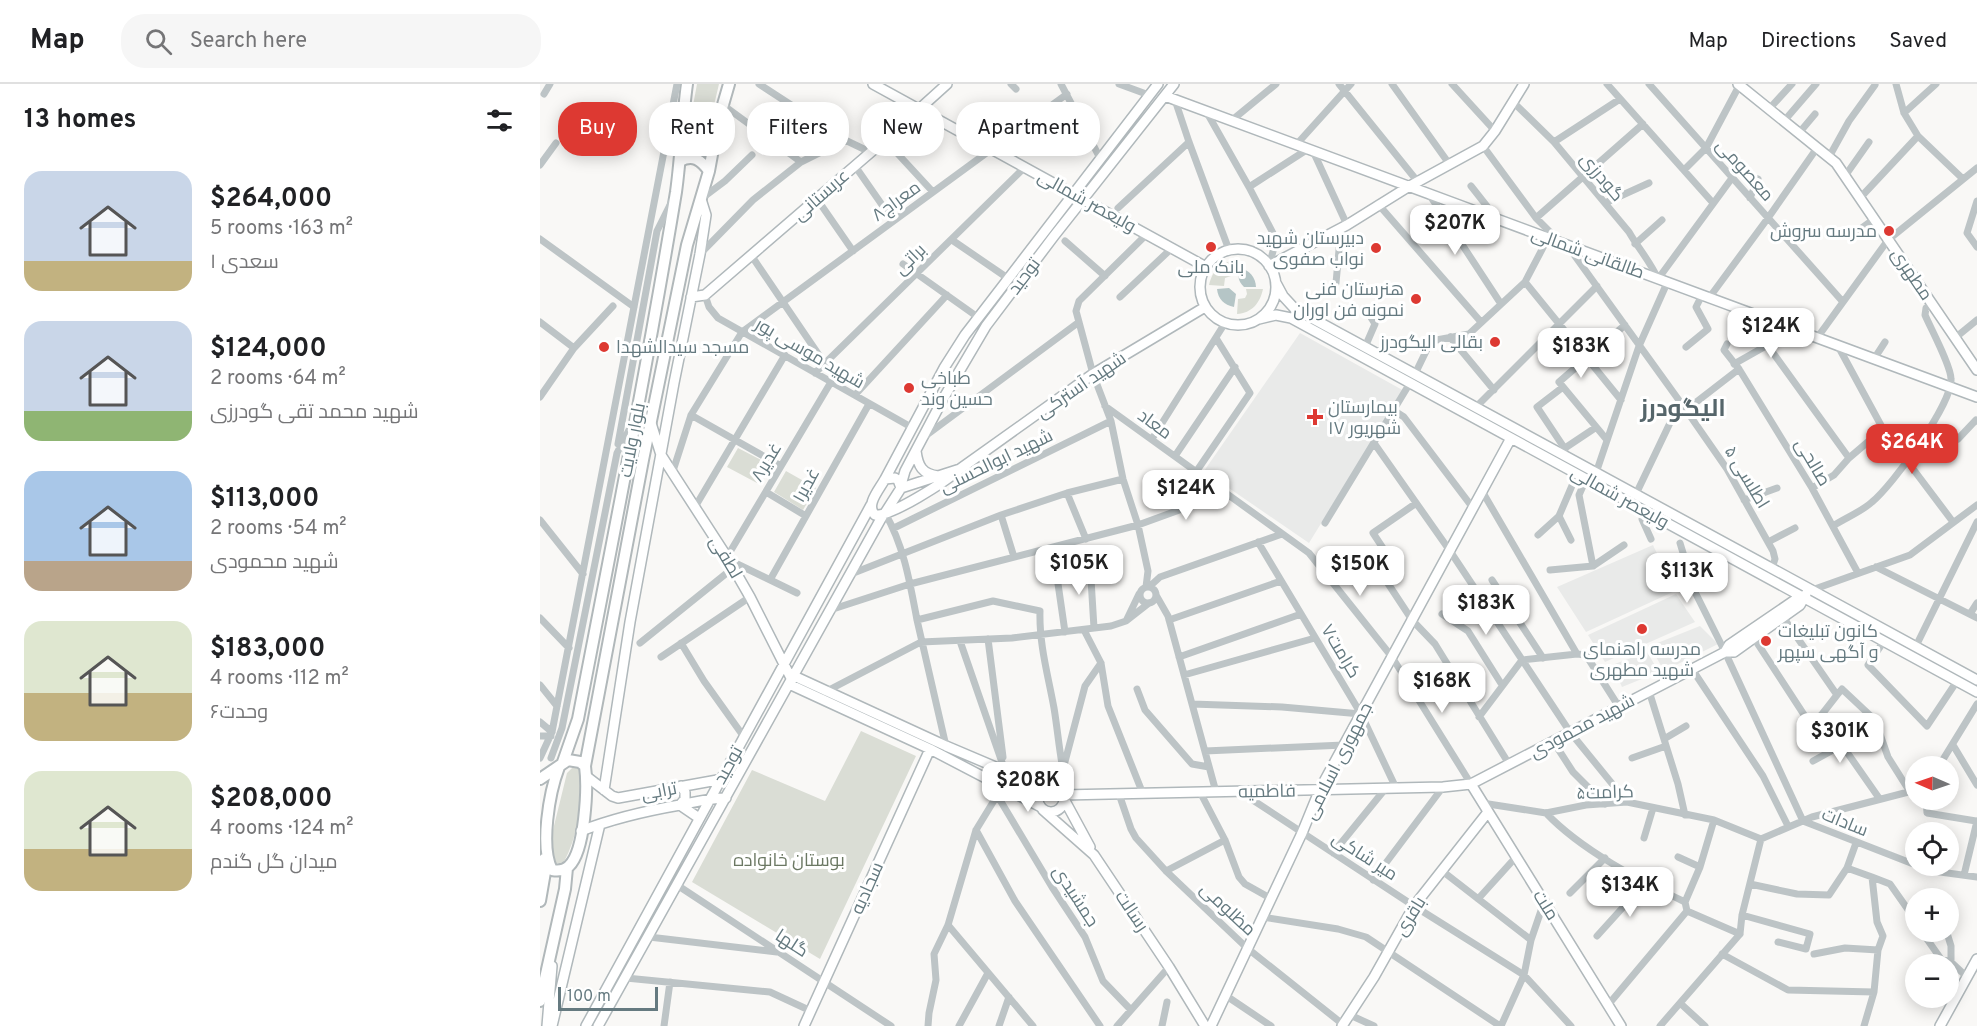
<!DOCTYPE html>
<meta charset="utf-8">
<style>
body{margin:0;font-family:Overpass,Cairo,sans-serif;background:#f6f6f6;color:#202124;height:100vh;display:flex;flex-direction:column;font-size:22px;white-space:nowrap}
*{box-sizing:border-box;margin:0}
p{font-size:20px;color:#757577}
.icon{flex:none;width:33px;height:33px;fill:none;stroke:currentColor;stroke-width:2;stroke-linecap:round;stroke-linejoin:round}
.map{position:relative;flex:1;overflow:hidden}
.sheet{display:flex;flex-direction:column;background:#fff;width:540px}
.sheet>*{flex:none}
.banner{position:absolute;left:18px;top:18px;width:570px;height:54px;display:flex;gap:12px}
.needle{width:39px;rotate:272deg}
.controls{position:absolute;left:1365px;top:672px;display:grid;gap:12px}
.controls a{display:grid;place-items:center;width:54px;height:54px;border-radius:50%;background:#fff;box-shadow:0 3px 15px #0003;font-size:30px}
.scale{position:absolute;left:18px;bottom:15px;width:100px;box-sizing:border-box;padding-left:6px;border:3px solid #657a80;border-top:0;font-size:16px;line-height:21px;white-space:nowrap;color:#657a80;-webkit-text-stroke:4px #fff;paint-order:stroke}
.price{position:absolute;translate:-50% -51px;padding:0 14px;border-radius:12px;background:#fff;color:#222;font-size:20px;line-height:39px;filter:drop-shadow(0 2px 3px #0008)}
.price::after{content:'';position:absolute;left:50%;top:36px;width:18px;height:14px;margin-left:-9px;background:inherit;clip-path:polygon(0 0,100% 0,50% 100%)}
.price.active{background:#dd3932;color:#fff}
ul{padding:0;list-style:none}
li{display:flex;align-items:center;gap:18px;height:150px;padding:0 24px}
li span{display:grid;place-items:center;flex:none;width:168px;height:120px;border-radius:18px;color:#555}
li>.icon{margin-inline-start:auto}
span .icon{width:72px;height:72px;fill:#fffc;stroke-width:1}
li b{font-size:26px}
h2{display:flex;justify-content:space-between;align-items:center;height:72px;padding:0 24px;font-size:26px}
.chip{padding:0 21px;border-radius:24px;background:#fff;box-shadow:0 3px 15px #0003;font-size:21px;line-height:54px}
.chip.active{background:#dd3932;color:#fff}
header{display:flex;align-items:center;gap:36px;box-sizing:border-box;height:84px;padding:0 30px;background:#fff;border-bottom:2px solid #e0e0e0}
header strong{font-size:28px}
nav{display:flex;gap:33px;margin-inline-start:auto;font-size:21px}
.search{width:420px;height:54px;background:#f6f6f6;display:flex;align-items:center;gap:15px;box-sizing:border-box;padding:0 21px;border-radius:24px;color:#757577;font-size:22px}
main{display:flex;flex:1;min-height:0}
.map>svg:first-child{display:block}
.built{fill:#e9eae9}
.green{fill:#daddd5}
.water{fill:#b5c5c6}
.lines{fill:none;stroke-linecap:round;stroke-linejoin:round}
.secondary-casing{stroke:#b0b8bb;stroke-width:12}
.primary-casing{stroke:#b1b8ba;stroke-width:14}
.street{stroke:#bdc4c6;stroke-width:7}
.secondary{stroke:#fff;stroke-width:9}
.primary{stroke:#fff;stroke-width:10}
.poi-dot{fill:#dd3932;stroke:#fff;stroke-width:2}
.labels{text-anchor:middle;stroke-width:6;stroke-linejoin:round;paint-order:stroke}
.street-label{font-size:18px;fill:#657a80;stroke:#fff}
.poi-label{font-size:18px;fill:#657a80;stroke:#fff;text-anchor:end}
.park-label{font-size:18px;fill:#6b7863;stroke:#fff}
.district-label{font-size:24px;font-weight:bold;fill:#56666b;stroke:#fff}
</style>
<header>
<strong>Map</strong>
<div class="search"><svg class="icon" aria-label="search" viewBox="0 0 24 24"><circle cx="10" cy="10" r="6"/><path d="M15 15l6 6"/></svg>Search here</div>
<nav><a>Map</a><a>Directions</a><a>Saved</a></nav>
</header>
<main>
<section class="sheet">
<h2>13 homes<svg class="icon" aria-label="filters" viewBox="0 0 24 24"><path d="M4 7h16M4 17h16"/><circle cx="9" cy="7" r="2"/><circle cx="15" cy="17" r="2"/></svg></h2>
<ul>
<li><span style="background:linear-gradient(#c9d6e8 75%,#c2b280 0)"><svg class="icon" aria-label="home" viewBox="0 0 24 24"><path d="M3 11l9-7 9 7M6 9v11h12V9"/></svg></span><div><b>$264,000</b><p>5 rooms · 163 m²</p><p>سعدی ۱</p></div></li>
<li><span style="background:linear-gradient(#c9d6e8 75%,#8fb573 0)"><svg class="icon" aria-label="home" viewBox="0 0 24 24"><path d="M3 11l9-7 9 7M6 9v11h12V9"/></svg></span><div><b>$124,000</b><p>2 rooms · 64 m²</p><p>شهید محمد تقی گودرزی</p></div></li>
<li><span style="background:linear-gradient(#a9c7e8 75%,#b9a48a 0)"><svg class="icon" aria-label="home" viewBox="0 0 24 24"><path d="M3 11l9-7 9 7M6 9v11h12V9"/></svg></span><div><b>$113,000</b><p>2 rooms · 54 m²</p><p>شهید محمودی</p></div></li>
<li><span style="background:linear-gradient(#dfe7d0 60%,#c2b280 0)"><svg class="icon" aria-label="home" viewBox="0 0 24 24"><path d="M3 11l9-7 9 7M6 9v11h12V9"/></svg></span><div><b>$183,000</b><p>4 rooms · 112 m²</p><p>وحدت۶</p></div></li>
<li><span style="background:linear-gradient(#dfe7d0 65%,#c2b280 0)"><svg class="icon" aria-label="home" viewBox="0 0 24 24"><path d="M3 11l9-7 9 7M6 9v11h12V9"/></svg></span><div><b>$208,000</b><p>4 rooms · 124 m²</p><p>میدان گل گندم</p></div></li>
</ul>
</section>
<div class="map">
<svg width="1437" height="942" viewBox="0 0 1437 942">
<rect width="100%" height="100%" fill="#f9f8f6"/>
<!-- built -->
<path class="built" d="M760,249L866,308L831,358L769,459L664,387Z
M1113,461L1135,507L1046,548L1017,503Z
M1136,510L1155,538L1065,578L1048,551Z
M1160,542L1178,560L1124,587L1110,562Z
M1107,568L1119,588L1082,603L1072,581Z"/>
<!-- green -->
<path class="green" d="M157,0H179L171,34L163,42L154,37L152,27Z
M694,176V191L685,194L684,202L669,201C673,186 679,180 694,176Z
M706,205H723C720,219 712,229 697,230L698,215L705,214L707,210Z
M198,364L229,380L217,399L187,383Z
M246,387L276,404L263,426L234,408Z
M321,647L376,672L280,875L152,798L212,686L285,717Z
M34,682L41,686C42,718 39,749 24,778L15,780L12,776L11,754L27,689Z
M442,682L494,702L491,711Z"/>
<!-- water -->
<path class="water" d="M699,185C708,184 716,193 716,203H704C698,197 698,193 699,185Z
M689,204L696,210L694,223C684,221 678,215 677,205Z"/>
<g class="lines">
<defs>
<path id="secondary" d="M333,0L666,183
M1198,0L1296,79L1437,286
M625,12L1437,313
M660 203a38 38 0 1 1 76 0a38 38 0 1 1-76 0Z
M729,182L807,141L868,103L943,62L955,47L984,0
M736,199L743,212L755,225L1437,596
M151,213L165,211L345,56L407,0
M719,235L736,231L751,234L1437,608
M111,339L121,371L187,473L210,513L252,596
M376,367C378,382 382,390 398,392
M420,385L553,290L665,223
M345,395L404,284L425,251L618,0
M361,401L365,387L403,315L446,242L514,152L634,0
M345,429L361,404L358,396L355,394L345,395C339,406 325,421 335,431C351,433 406,397 420,385L361,404
M1263,513L1255,516L1189,561L1185,568H1194L1260,521L1266,510
M254,592L406,662L465,687L508,702
M249,600L390,665L499,722
M46,692L72,712L78,714L183,695
M931,700L1081,942
M498 715a13 13 0 1 1 26 0a13 13 0 1 1-26 0Z
M141,702L145,708V715L140,721L159,734
M64,706L90,538L134,299L160,170L166,131L161,115
M523,711L903,703L931,700L1185,568
M524,715L550,763
M503,726L554,771L629,883L665,942
M41,747C74,734 105,727 140,721C156,718 170,714 186,714
M7,942L12,882
M12,942L60,740
M46,942L331,421
M58,942L343,431
M264,942L390,665
M671,942L762,749L780,705L971,354
M802,942L834,893L874,822L948,728
M1400,942L1437,875"/>
<path id="primary" d="M144,34C149,48 159,51 173,46L178,38L189,0
M140,77C153,70 161,76 169,87
M23,678L38,635C72,459 107,284 136,108C141,72 142,36 147,0
M45,682L103,376L147,161L169,87L178,38
M0,695L28,676L40,678L45,682C48,704 45,767 29,782C24,787 18,787 12,786C0,763 9,709 19,683
M0,817L5,788L4,775
M0,917L25,805L27,784"/>
</defs>
<!-- secondary casing -->
<use href="#secondary" class="secondary-casing"/>
<!-- primary casing -->
<use href="#primary" class="primary-casing"/>
<!-- street -->
<path class="street" d="M219,0L305,56L330,68
M471,0L476,5
M521,0L560,74
M579,0L609,11
M799,0L878,98
M852,0L910,81
M912,0L955,47
M1067,0L1173,119
M1109,0L1303,218
M1356,0L1364,29L1378,52L1423,95
M4,10L10,0
M635,16L649,58L689,166
M973,18L1014,58L1089,148C1098,164 1110,177 1118,195
M183,21L261,78
M1229,25L1252,0
M666,27L709,103L735,153V160L729,182
M1364,29L1396,0
M691,37L736,0
M1244,37L1276,0
M1259,49L1275,30
M345,56L393,108
M1014,58L1080,15
M756,61L811,0
M943,62L996,134L1018,156
M773,67L807,141
M1289,73L1309,37L1335,1
M0,81L16,59
M315,82L347,128
M1144,86L1166,64L1200,0
M1305,92L1329,58
M931,102L957,135
M709,103L768,65
M889,110L961,220
M1210,114L1218,95
M1320,114L1378,52
M161,115L185,97L212,71
M277,115L313,167
M1437,117L1427,149L1437,163
M1065,119L1109,99
M838,120L941,238
M578,124L649,58
M996,134L1103,40
M1312,151L1334,135
M0,155L94,223
M412,156L469,195
M525,157L565,192
M1095,160L1122,136
M1027,161L1146,326L1187,385L1233,467L1235,475L1232,484
M160,170L213,116L261,78L305,56
M211,171L285,280
M363,180L439,234
M1118,195L1192,94
M985,198L1081,316
M796,199L801,144
M165,211L169,223L178,234L371,343
M580,213L632,164
M1169,214L1228,134L1277,64
M0,238L34,264
M910,253L954,306
M1277,254L1348,156L1437,84
M1415,254L1437,236
M1228,262L1309,374
M1298,262L1343,345L1413,438
M825,263L835,240L825,224
M1146,263L1168,245L1156,223L1162,211
M1334,275L1345,258
M1194,280L1254,246
M1199,285L1272,404L1318,489
M275,289L485,83
M875,290L891,257L929,250L985,198L1008,154
M1023,303L997,323L1025,365
M315,311L407,211
M0,313L34,264L73,222
M565,322L769,469L852,573L931,700
M936,323L1057,202
M853,326L864,333L933,424
M1146,326L1199,285L1184,266L1187,260
M151,331L241,382
M384,353L539,238
M612,355L685,239
M1418,355L1436,336L1437,337
M1067,356L1019,298L1085,241
M834,359L910,467L1030,648L1087,718
M78,360L117,147L132,117
M1022,366L1055,344
M635,372L695,283
M656,388L710,309L676,254
M1056,389L1099,262L1127,199
M132,390L151,331L202,248L527,10
M1046,395L1039,411L1053,482
M1272,404L1294,391L1309,374L1343,345
M942,407L1037,570L1046,571L1079,623
M226,408L266,432
M527,409L546,455
M1096,410L1140,318
M1204,416L1237,404
M875,420L833,449L860,490L847,498L872,536L895,560L969,680
M155,423L245,271
M1105,427L1102,435L1111,455
M345,429C364,462 370,499 377,536
M461,431L474,473
M1019,432L1031,456
M0,436L43,490
M785,439L870,299
M1293,442C1305,434 1321,428 1332,418C1352,402 1413,319 1411,295C1411,282 1391,245 1385,231L1386,224L1392,220
M354,444L571,337
M998,451L1019,432L1037,390
M718,458L821,630L856,704
M1228,458L1255,444
M1140,459L1155,508L1185,568L1263,737L1376,781
M187,473L291,298
M189,476L257,509
M550,479L554,544
M1336,483L1437,534
M516,486L525,548
M1010,486L1053,482L1084,461
M311,490L461,431L527,409L583,395
M230,496L329,320
M952,496L1003,574
M600 511a8 8 0 1 1 16 0a8 8 0 1 1-16 0Z
M606,503L608,487L598,441L583,395L571,337L553,290L536,227L539,217L607,150
M609,503L620,493L742,450
M1272,506L1370,471L1437,421
M616,511L628,532L676,708
M290,526L370,500L598,441L686,409
M902,530L928,547L962,601
M1430,530L1437,519
M1243,533L1297,611L1302,605L1335,636L1348,673L1370,708
M0,534L29,564
M587,535L599,510
M629,536L741,497
M544,546L561,579L568,622L603,710
M1214,554L1272,643L1297,611
M448,555L463,673
M420,557L465,687
M1344,557L1328,581L1387,642L1417,597
M100,559L193,484
M141,559L164,597L204,653
M1376,562L1437,438
M121,573L210,513
M639,573L761,530
M1152,585L1223,692L1248,742
M644,591L775,554
M0,601L17,622
M597,605L605,626L652,680L669,683
M1109,607L1138,700L1145,731
M285,608L381,558L472,554L571,542L586,537L609,519
M652,620L742,623L821,630
M1281,631L1339,714
M939,633L982,576L1037,570
M0,638L12,648
M0,652H11
M1124,655L1146,642
M1013,657L1033,688L1065,720
M1413,661L1437,701
M406,662L377,536L453,517L500,527C499,560 508,591 514,624C519,654 520,683 530,711
M665,667L804,661
M0,674L12,648L137,0
M11,674L22,644L77,369L91,342
M1092,674L1126,662
M1273,677L1302,661
M1399,682L1437,620
M516,702L522,689L545,602L561,579
M699,707L874,822L984,891L1031,942
M660,708L685,756L699,793L705,800L730,814
M579,710L591,745L596,754L626,787L707,864L805,942
M457,711L512,803L545,853L563,897L591,926
M1386,716L1387,729L1436,737
M942,719L1006,729L1046,721L1087,718L1174,736L1221,755
M1006,729C1041,766 1099,796 1145,818L1147,827L1200,850
M436,746L475,817L560,942
M1104,754L1113,724
M793,769L846,704
M1138,773L1160,783
M1378,782L1393,787L1437,793
M1307,784L1332,793L1337,838L1343,852L1338,866L1334,908L1324,942
M901,786L991,856
M626,787L685,756
M1424,791L1437,737
M1332,793L1350,800L1376,837
M833,796L903,703
M1210,800L1257,810L1289,811L1307,784L1316,759
M137,801L351,942
M1030,809L1065,774
M938,815L976,773
M1145,818L1160,783L1174,736
M1202,831L1270,850L1266,865L1238,858
M722,833L798,845L826,853L960,942
M408,841L493,942
M1382,848L1401,875L1411,878L1427,893
M1407,849L1411,862V878
M1200,850L1202,831L1221,755L1272,733L1376,706
M1057,852L1105,799
M109,853L237,868
M1182,870L1248,906L1334,908
M1274,870L1305,864L1338,866
M86,894L230,908L271,927
M685,911L731,942
M1140,919L1165,942
M1068,921L1147,827
M810,931L834,942
M124,942L130,898
M388,942L389,929L396,896L394,870L408,841L436,746L458,710
M419,942L448,889
M459,942L469,913
M577,942L629,883
M622,942L627,918
M961,942L984,891L991,856L1004,818
M1120,942L1200,850"/>
<!-- secondary -->
<use href="#secondary" class="secondary"/>
<!-- primary -->
<use href="#primary" class="primary"/>
</g>
<!-- markers -->
<g class="poi-dot">
<circle cx="1349" cy="147" r="6"/>
<circle cx="671" cy="163" r="6"/>
<circle cx="836" cy="164" r="6"/>
<circle cx="876" cy="215" r="6"/>
<circle cx="955" cy="258" r="6"/>
<circle cx="64" cy="263" r="6"/>
<circle cx="369" cy="304" r="6"/>
<path d="M772 324h6v6h6v6h-6v6h-6v-6h-6v-6h6z"/>
<circle cx="1102" cy="545" r="6"/>
<circle cx="1226" cy="557" r="6"/>
</g>
<g class="labels">
<!-- street labels -->
<g class="street-label">
<text transform="translate(1205 86) rotate(48)" y="6">معصومی</text>
<text transform="translate(1062 93) rotate(50)" y="6">گودرزی</text>
<text transform="translate(281 111) rotate(-41)" y="6">عربستانی</text>
<text transform="translate(356 117) rotate(-36)" y="6">معراج۸</text>
<text transform="translate(547 117) rotate(29)" y="6">ولیعصر شمالی</text>
<text transform="translate(1048 169) rotate(20)" y="6">طالقانی شمالی</text>
<text transform="translate(370 175) rotate(-44)" y="6">براتی</text>
<text transform="translate(1372 190) rotate(56)" y="6">مطهری</text>
<text transform="translate(484 192) rotate(-53)" y="6">توحید</text>
<text transform="translate(270 269) rotate(30)" y="6">شهید موسی پور</text>
<text transform="translate(541 301) rotate(-34)" y="6">شهید آسترکی</text>
<text transform="translate(615 340) rotate(36)" y="6">معاد</text>
<text transform="translate(92 356) rotate(-79)" y="6">بلوار ولایت</text>
<text transform="translate(456 377) rotate(-26)" y="6">شهید ابوالحسنی</text>
<text transform="translate(226 378) rotate(-59)" y="6">غدیر۸</text>
<text transform="translate(1273 378) rotate(59)" y="6">صالحی</text>
<text transform="translate(1207 393) rotate(59)" y="6">اطلسی ۵</text>
<text transform="translate(266 401) rotate(-61)" y="6">غدیر۱</text>
<text transform="translate(1080 413) rotate(29)" y="6">ولیعصر شمالی</text>
<text transform="translate(186 473) rotate(59)" y="6">لطفی</text>
<text transform="translate(801 567) rotate(59)" y="6">کرامت۷</text>
<text transform="translate(1042 642) rotate(-28)" y="6">شهید محمودی</text>
<text transform="translate(798 677) rotate(-63)" y="6">جمهوری اسلامی</text>
<text transform="translate(188 681) rotate(-61)" y="6">توحید</text>
<text transform="translate(119 707) rotate(-11)" y="6">ترابی</text>
<text transform="translate(727 707) rotate(-1)" y="6">فاطمیه</text>
<text transform="translate(1065 708) rotate(-2)" y="6">کرامت۵</text>
<text transform="translate(1305 738) rotate(22)" y="6">سادات</text>
<text transform="translate(825 772) rotate(33)" y="6">میر شاکی</text>
<text transform="translate(327 804) rotate(-66)" y="6">سجادیه</text>
<text transform="translate(536 812) rotate(57)" y="6">جمشیدی</text>
<text transform="translate(1006 821) rotate(58)" y="6">ملت</text>
<text transform="translate(688 825) rotate(43)" y="6">مظلومی</text>
<text transform="translate(592 827) rotate(56)" y="6">رسالت</text>
<text transform="translate(870 832) rotate(-58)" y="6">باقری</text>
<text transform="translate(252 859) rotate(33)" y="6">گلها</text>
</g>
<!-- poi labels -->
<g class="poi-label">
<text x="1337" y="153">مدرسه سروش</text>
<text x="824" y="160">دبیرستان شهید<tspan x="824" dy="21">نواب صفوی</tspan></text>
<text x="671" y="189" text-anchor="middle">بانک ملی</text>
<text x="864" y="211">هنرستان فنی<tspan x="864" dy="21">نمونه فن اوران</tspan></text>
<text x="943" y="264">بقالی الیگودرز</text>
<text x="76" y="269" text-anchor="start">مسجد سیدالشهدا</text>
<text x="381" y="300" text-anchor="start">طباخی<tspan x="381" dy="21">حسین وند</tspan></text>
<text x="788" y="329" text-anchor="start">بیمارستان<tspan x="788" dy="21">۱۷ شهریور</tspan></text>
<text x="1238" y="553" text-anchor="start">کانون تبلیغات<tspan x="1238" dy="21">و آگهی سپهر</tspan></text>
<text x="1102" y="571" text-anchor="middle">مدرسه راهنمای<tspan x="1102" dy="21">شهید مطهری</tspan></text>
</g>
<!-- park labels -->
<g class="park-label">
<text x="249" y="782">بوستان خانواده</text>
</g>
<!-- district labels -->
<g class="district-label">
<text x="1143" y="332">الیگودرز</text>
</g>
</g>
</svg>
<div class="controls">
<a><svg class="needle" viewBox="-14 -14 28 28"><path d="M0-13l5 13h-10z" fill="#e53935"/><path d="M0 13l5-13h-10z" fill="#757577"/></svg></a>
<a><svg class="icon" aria-label="locate" viewBox="0 0 24 24"><circle cx="12" cy="12" r="6"/><path d="M12 2v4M12 18v4M2 12h4M18 12h4"/></svg></a>
<a>+</a>
<a>−</a>
</div>
<div class="scale">100 m</div>
<b class="price" style="left:915px;top:172px">$207K</b>
<b class="price" style="left:1231px;top:275px">$124K</b>
<b class="price" style="left:1041px;top:295px">$183K</b>
<b class="price active" style="left:1372px;top:391px">$264K</b>
<b class="price" style="left:646px;top:437px">$124K</b>
<b class="price" style="left:539px;top:512px">$105K</b>
<b class="price" style="left:820px;top:513px">$150K</b>
<b class="price" style="left:1147px;top:520px">$113K</b>
<b class="price" style="left:946px;top:552px">$183K</b>
<b class="price" style="left:902px;top:630px">$168K</b>
<b class="price" style="left:1300px;top:680px">$301K</b>
<b class="price" style="left:488px;top:729px">$208K</b>
<b class="price" style="left:1090px;top:834px">$134K</b>
<div class="banner">
<a class="chip active">Buy</a>
<a class="chip">Rent</a>
<a class="chip">Filters</a>
<a class="chip">New</a>
<a class="chip">Apartment</a>
</div>
</div>
</main>
